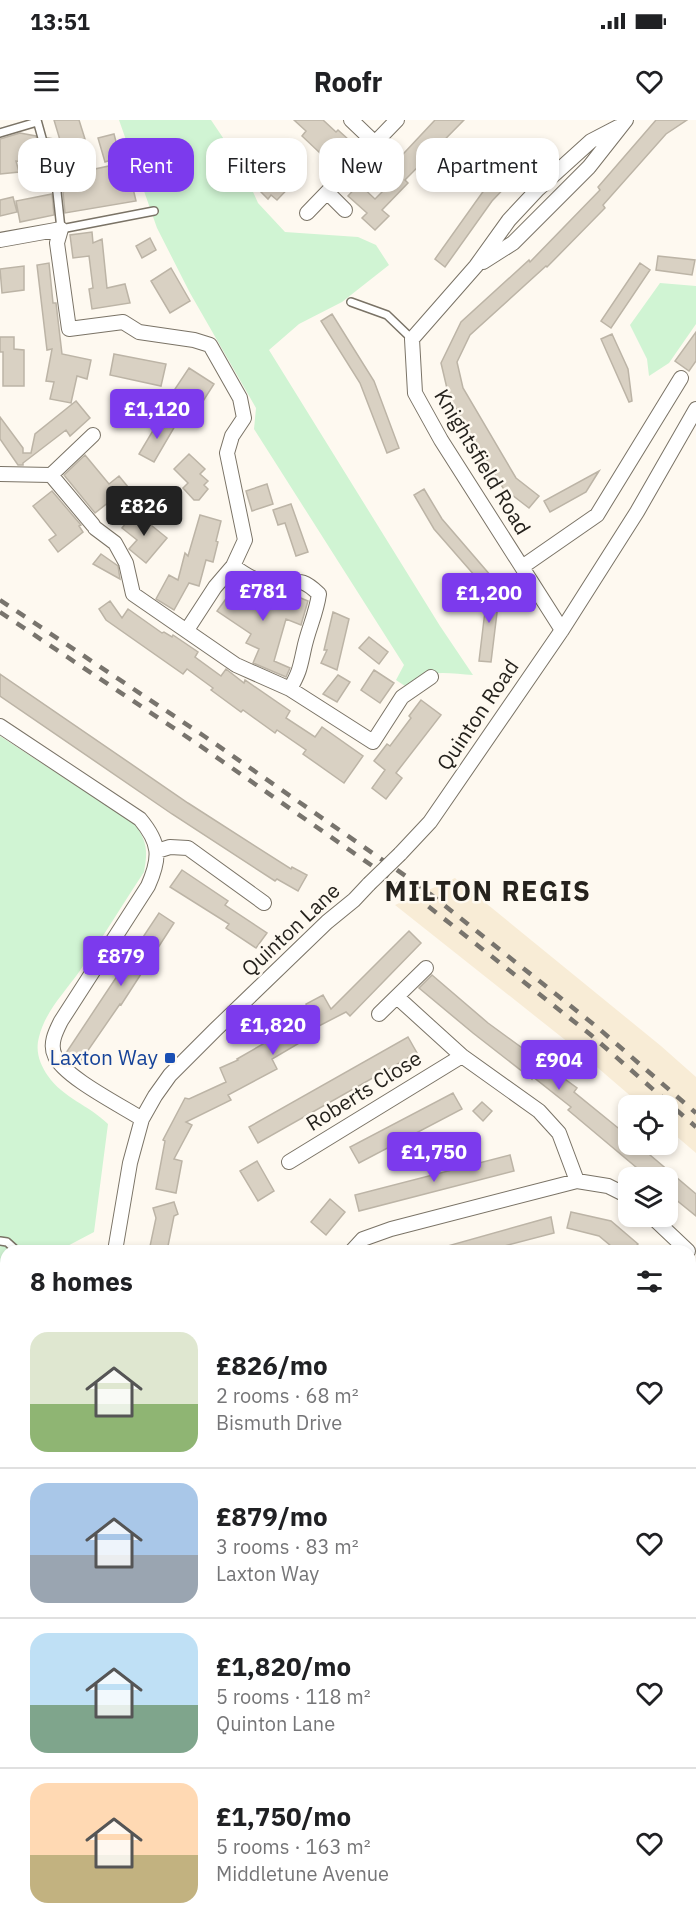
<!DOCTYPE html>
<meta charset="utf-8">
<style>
body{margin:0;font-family:"IBM Plex Sans",sans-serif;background:#f6f6f6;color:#202124;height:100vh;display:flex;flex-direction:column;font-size:22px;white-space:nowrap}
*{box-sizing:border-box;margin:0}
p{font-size:20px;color:#757577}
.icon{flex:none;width:33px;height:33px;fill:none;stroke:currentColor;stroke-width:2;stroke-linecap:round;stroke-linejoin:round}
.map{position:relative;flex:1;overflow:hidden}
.drawer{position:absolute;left:0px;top:1125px;width:696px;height:686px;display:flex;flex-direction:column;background:#fff;border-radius:18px 18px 0 0;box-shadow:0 3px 9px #0003}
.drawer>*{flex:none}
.top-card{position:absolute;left:18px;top:18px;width:660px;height:54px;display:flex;gap:12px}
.tools{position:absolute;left:618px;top:975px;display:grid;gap:12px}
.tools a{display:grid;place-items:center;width:60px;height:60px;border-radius:12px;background:#fff;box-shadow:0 3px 9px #0003;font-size:30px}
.price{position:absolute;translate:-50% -51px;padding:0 14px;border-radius:6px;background:#7c3aed;color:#fff;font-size:20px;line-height:39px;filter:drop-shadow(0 2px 3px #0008)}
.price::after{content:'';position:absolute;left:50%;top:36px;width:18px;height:14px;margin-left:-9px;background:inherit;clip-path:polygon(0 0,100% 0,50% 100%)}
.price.selected{background:#222;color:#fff}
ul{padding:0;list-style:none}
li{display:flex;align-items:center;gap:18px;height:150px;padding:0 30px}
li+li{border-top:2px solid #e0e0e0}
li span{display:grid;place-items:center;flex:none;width:168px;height:120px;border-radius:18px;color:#555}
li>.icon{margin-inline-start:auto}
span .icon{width:72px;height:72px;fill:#fffc;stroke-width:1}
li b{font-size:26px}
h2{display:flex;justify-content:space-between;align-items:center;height:72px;padding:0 30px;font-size:26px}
.tag{padding:0 21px;border-radius:18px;background:#fff;box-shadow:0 3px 9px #0003;font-size:21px;line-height:54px}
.tag.selected{background:#7c3aed;color:#fff}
.status{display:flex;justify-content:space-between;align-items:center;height:42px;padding:0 30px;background:#fff;direction:ltr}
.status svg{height:16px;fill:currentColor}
header{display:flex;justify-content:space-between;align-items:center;height:78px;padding:0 30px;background:#fff;font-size:27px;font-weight:700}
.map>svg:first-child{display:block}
.built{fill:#f8ecd6}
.green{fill:#d0f4d3}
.building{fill:#d9d1c3;stroke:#bcb4a6;stroke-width:1.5}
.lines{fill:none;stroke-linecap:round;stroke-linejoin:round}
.service-casing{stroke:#7a7366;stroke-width:10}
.minor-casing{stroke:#7a7366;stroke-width:16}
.service{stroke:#fff;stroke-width:7}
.minor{stroke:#fff;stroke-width:14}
.rail{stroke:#78746d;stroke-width:4.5;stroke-dasharray:10 10;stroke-linecap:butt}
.minor-bridge-casing{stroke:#7a7366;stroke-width:16;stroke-linecap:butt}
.minor-bridge{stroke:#fff;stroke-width:14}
.transit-dot{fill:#1a4fb4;stroke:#fef9f0;stroke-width:2}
.labels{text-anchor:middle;stroke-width:5;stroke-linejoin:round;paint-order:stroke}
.street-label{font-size:21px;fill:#25221d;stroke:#fef9f0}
.transit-label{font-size:21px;fill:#164399;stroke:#fef9f0;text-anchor:end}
.district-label{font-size:27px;font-weight:bold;letter-spacing:1.5px;fill:#25221d;stroke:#fef9f0}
</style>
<div class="status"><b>13:51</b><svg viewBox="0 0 49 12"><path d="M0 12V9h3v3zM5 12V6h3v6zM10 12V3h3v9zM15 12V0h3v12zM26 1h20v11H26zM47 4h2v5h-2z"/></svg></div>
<header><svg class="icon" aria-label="menu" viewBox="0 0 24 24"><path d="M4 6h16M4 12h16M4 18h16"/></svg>Roofr<svg class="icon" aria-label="heart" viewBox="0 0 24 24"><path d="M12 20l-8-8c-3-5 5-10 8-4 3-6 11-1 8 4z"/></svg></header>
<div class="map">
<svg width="696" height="1810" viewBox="0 0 696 1810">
<rect width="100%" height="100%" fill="#fef9f0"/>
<!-- built -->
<path class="built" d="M455,758L661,926L696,957V1033L668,1009V986L641,985L569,923L395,785Z
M696,1577V1810H443L441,1805L690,1804V1578Z"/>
<!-- green -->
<path class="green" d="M119,0H211L240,43L258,83L285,112L358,117L376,125L389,145L342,182L299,204L269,230L440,506L473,555C451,554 425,547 409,566H405L396,560L404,545L254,309L256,288L190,173L157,108Z
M660,163L696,166V204L669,243L649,256L647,239L630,205Z
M0,616L135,704C147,722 148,730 144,752C122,785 102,819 79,852C64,873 45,892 39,917C35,932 40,944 48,956C62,977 90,986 108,1004L94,1112L58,1131H6V1174L0,1176Z
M0,1248L6,1266V1519L0,1517Z
M696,1578V1810H580L579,1805L690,1804V1579Z
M6,1705V1765L0,1768V1707Z"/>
<!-- building -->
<path class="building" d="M54,0H79L85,19L67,24L76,53L109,46L113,64L131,60L136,81L65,93L63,72L65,71L48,18L60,20Z
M294,0H323L336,12L338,10L349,20L333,37L325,29L321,34L302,16L306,11Z
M435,0H464L405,60L408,63L382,90L389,96L375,110L362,98L367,93L348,76L359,64L375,79L398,56L390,48Z
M656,0H687L666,14L603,85L605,88L547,147L546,146L470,215L457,242L463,268L516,358L539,376L529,388L503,368L449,277L441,243L461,202L529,140L530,142L600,70L598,67Z
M20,13L36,16L38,23L35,43L16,41L19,52L0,54V19Z
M114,14L120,37L105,42L98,18Z
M533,20L542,29L492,81L445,147L435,139L482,73Z
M285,40L301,55L277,80L271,75L268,79L258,69Z
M52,74L54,95L20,102L16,81Z
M13,77L17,92L0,96V80Z
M92,112L93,123L102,119L107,168L125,164L130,183L92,189L89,169L93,168L89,136L73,138L70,115Z
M150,118L156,130L142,138L136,126Z
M658,136L695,140L692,155L656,150Z
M49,143L53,183H56L62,234L91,240L87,259L77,256L71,283L50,279L54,262L46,261L52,229L47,230L37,145Z
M640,143L650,150L611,208L601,201Z
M24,146V170L2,173L0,149Z
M171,148L190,181L170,193L151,161Z
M332,194L374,261L399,328L387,333L360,263L321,201Z
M696,212V241L689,251L675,241Z
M612,214L628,249L632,281L629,282L601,219Z
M0,217H14V229L24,230V266H3V232H0Z
M114,234L166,244L161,266L110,255Z
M189,248L214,264L200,286L175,269Z
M76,281L90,298L70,316L66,310L23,343V345H18L0,319V297L23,328V333H31L35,314Z
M161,297L175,306L154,342L139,334Z
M189,334L205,349L200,354L208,361L204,365L208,369L199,380H194L183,368L188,363L174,349Z
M85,335L109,364L119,356L128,367L95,393L64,355Z
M599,351L586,372L550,392L544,381Z
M267,364L273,384L252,391L246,371Z
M424,369L442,399L491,456L482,464L434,409L414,375Z
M52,371L81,405L79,406L83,412L58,432L49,420L56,415L33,386Z
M291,384L308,432L296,436L285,403L278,405L273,390Z
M135,392L167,418L146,443L129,429L137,420L122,408Z
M200,395L221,401L216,421L218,422L213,442L206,440L199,466L189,463L174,490L156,479L169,455L178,460L185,433L188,436Z
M101,434L118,446L120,459L93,444Z
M239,461L260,472L258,476L285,488L291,474L308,481L301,505L286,499L274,541L290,548L286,557L253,543L259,529L246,523L251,514L217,491Z
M488,466L500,468L491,542L479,541Z
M110,481L122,498L128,489L162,513L164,512L172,517L173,515L198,532L195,537L221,556L226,549L244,563L245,560L290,591L286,598L315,617L322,607L363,636L344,663L303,634L306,630L277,610L275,613L243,590L241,592L211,570L213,568L187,549L183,554L106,500L99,489Z
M333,492L349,499L337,550L321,543L327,530H324Z
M369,517L388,532L379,544L359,528Z
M374,550L394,563L380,583L361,570Z
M0,554L188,683L291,749L292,747L307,755L298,771L277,759L275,761L172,694L0,576Z
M338,555L350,562L337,582L323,574Z
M421,580L441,595L396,653L402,658L386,679L372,668L385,650L374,641L387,624L390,626L411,598L409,596Z
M182,750L228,781L225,785L267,813L256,828L226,808L229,804L170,767Z
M159,793L174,803L121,885L120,884L80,942L66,933Z
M409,811L421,823L350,896L346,892L311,910L313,915L272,939L277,949L228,975L231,980L186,1002L192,1005L174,1039L182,1041L176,1073L156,1069L165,1021L163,1020L185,978L189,979L226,962L220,948L238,940L237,939L270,920L267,914L308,889L306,884L323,875L331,889Z
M432,855L488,903L577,968L574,972L628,1016V1024H637L696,1074V1096L675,1079L668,1089V1058H649L568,990L571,987L533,957L532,959L473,913L419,868Z
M408,917L417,933L258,1023L249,1007Z
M453,973L462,989L359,1043L350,1027Z
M482,982L492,991L483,1001L473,991Z
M510,1035L514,1051L359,1091L355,1075Z
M257,1041L274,1071L258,1081L240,1051Z
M330,1079L345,1092L326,1115L311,1102Z
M174,1082L178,1094L174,1096L167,1131H149L156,1098L153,1088Z
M571,1092L611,1101L638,1124L631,1131H617L599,1116L567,1108Z
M551,1097L554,1113L485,1131H444V1127Z"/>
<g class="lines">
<defs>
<path id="service" d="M37,0L57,72L61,109L154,91
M0,13L37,2
M351,182L387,195L412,219
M0,1121L7,1122L17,1131
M418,1804L419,1806
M57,1810L68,1804"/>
<path id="minor" d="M351,0L374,22
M328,73L345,90
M307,93L397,0
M0,120L61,109L57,123L69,209L123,202L139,212L194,220L210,225L240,278L244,298L232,316L227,333L245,420L233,446L215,467L187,510
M483,142L513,123L589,47L626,0
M0,354L51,355L93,315
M51,355L93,405
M95,408L115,423L126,443L133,474L236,545L290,569L373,622L402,577L431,557
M233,446C247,456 258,463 276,464C298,465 298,454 319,474C316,495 308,509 304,529C300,547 300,551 290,569
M522,447L597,395L681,258
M562,510L441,320L415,273L412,219L476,146L509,100L538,69L591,21L618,7
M0,606L140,699C160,723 161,737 148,766L61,901C56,911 49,924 55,936C64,957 122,986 142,999
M157,731L170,727L188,728L264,783
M400,734L430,702L562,510L637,392L696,289
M397,877L462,936L539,991L559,1013L577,1061
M379,894L426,848
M289,1042L462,936
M651,1096L688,1131
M115,1131L130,1043L142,999L155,976L170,955L216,909L327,802L354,780L369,764
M352,1131L363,1119L391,1109L577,1061L608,1066L628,1076
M690,1332L696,1325
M0,1693L6,1690
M83,1804L93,1809
M164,1804L168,1810"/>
</defs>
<!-- service casing -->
<use href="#service" class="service-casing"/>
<!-- minor casing -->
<use href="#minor" class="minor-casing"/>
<!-- service -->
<use href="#service" class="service"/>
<!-- minor -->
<use href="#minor" class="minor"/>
<!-- rail -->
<path class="rail" d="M0,480L204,616L420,766L597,907L696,993
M0,492L199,625L414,775L591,915L696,1007"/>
<defs>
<path id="minor-bridge" d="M369,764L400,734"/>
</defs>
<!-- minor-bridge casing -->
<use href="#minor-bridge" class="minor-bridge-casing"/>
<!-- minor-bridge -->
<use href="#minor-bridge" class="minor-bridge"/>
</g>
<!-- markers -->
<rect class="transit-dot" x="164" y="932" width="12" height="12" rx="3"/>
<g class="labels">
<!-- street labels -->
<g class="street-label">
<text transform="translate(482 342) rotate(59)" y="7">Knightsfield Road</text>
<text transform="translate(478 595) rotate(-56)" y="7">Quinton Road</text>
<text transform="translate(291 810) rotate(-43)" y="7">Quinton Lane</text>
<text transform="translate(364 971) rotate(-32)" y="7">Roberts Close</text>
</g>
<!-- transit labels -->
<g class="transit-label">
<text x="158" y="945">Laxton Way</text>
</g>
<!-- district labels -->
<g class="district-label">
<text x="488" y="781">MILTON REGIS</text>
</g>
</g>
</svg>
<div class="tools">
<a><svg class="icon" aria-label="locate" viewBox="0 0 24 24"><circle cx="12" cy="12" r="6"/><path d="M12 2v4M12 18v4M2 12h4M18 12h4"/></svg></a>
<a><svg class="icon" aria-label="layers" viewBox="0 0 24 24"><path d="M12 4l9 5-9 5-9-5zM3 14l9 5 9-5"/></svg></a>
</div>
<b class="price" style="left:157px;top:320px">£1,120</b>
<b class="price selected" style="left:144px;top:417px">£826</b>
<b class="price" style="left:263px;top:502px">£781</b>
<b class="price" style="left:489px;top:504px">£1,200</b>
<b class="price" style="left:121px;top:867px">£879</b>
<b class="price" style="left:273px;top:936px">£1,820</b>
<b class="price" style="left:559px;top:971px">£904</b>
<b class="price" style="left:434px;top:1063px">£1,750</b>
<div class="top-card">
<a class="tag">Buy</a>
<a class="tag selected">Rent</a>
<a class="tag">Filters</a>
<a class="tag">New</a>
<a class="tag">Apartment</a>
</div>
<section class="drawer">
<h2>8 homes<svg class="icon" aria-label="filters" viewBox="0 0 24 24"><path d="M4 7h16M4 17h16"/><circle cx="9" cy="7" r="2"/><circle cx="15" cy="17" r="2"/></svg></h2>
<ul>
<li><span style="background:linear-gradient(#dfe7d0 60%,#8fb573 0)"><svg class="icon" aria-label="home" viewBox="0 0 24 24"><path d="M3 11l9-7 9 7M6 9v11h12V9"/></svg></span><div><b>£826/mo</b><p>2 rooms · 68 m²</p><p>Bismuth Drive</p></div><svg class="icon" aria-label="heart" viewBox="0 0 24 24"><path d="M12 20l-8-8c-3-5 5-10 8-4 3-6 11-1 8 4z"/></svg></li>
<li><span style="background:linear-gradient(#a9c7e8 60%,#9aa5b1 0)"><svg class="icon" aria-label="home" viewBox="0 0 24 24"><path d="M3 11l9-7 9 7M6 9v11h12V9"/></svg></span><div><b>£879/mo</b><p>3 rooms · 83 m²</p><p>Laxton Way</p></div><svg class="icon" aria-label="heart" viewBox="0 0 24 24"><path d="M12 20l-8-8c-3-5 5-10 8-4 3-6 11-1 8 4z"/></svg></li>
<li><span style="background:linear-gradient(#bfe0f5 60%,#7fa58c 0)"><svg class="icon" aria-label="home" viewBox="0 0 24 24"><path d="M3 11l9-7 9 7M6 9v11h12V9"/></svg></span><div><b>£1,820/mo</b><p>5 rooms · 118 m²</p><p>Quinton Lane</p></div><svg class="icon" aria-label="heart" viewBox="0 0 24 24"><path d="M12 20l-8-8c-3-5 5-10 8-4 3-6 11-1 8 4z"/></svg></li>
<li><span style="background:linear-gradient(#ffd9b3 60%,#c2b280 0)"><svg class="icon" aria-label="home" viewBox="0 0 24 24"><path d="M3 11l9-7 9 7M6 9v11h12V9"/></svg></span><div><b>£1,750/mo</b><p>5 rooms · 163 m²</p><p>Middletune Avenue</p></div><svg class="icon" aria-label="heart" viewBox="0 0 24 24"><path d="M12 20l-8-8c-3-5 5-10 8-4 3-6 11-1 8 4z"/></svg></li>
</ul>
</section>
</div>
